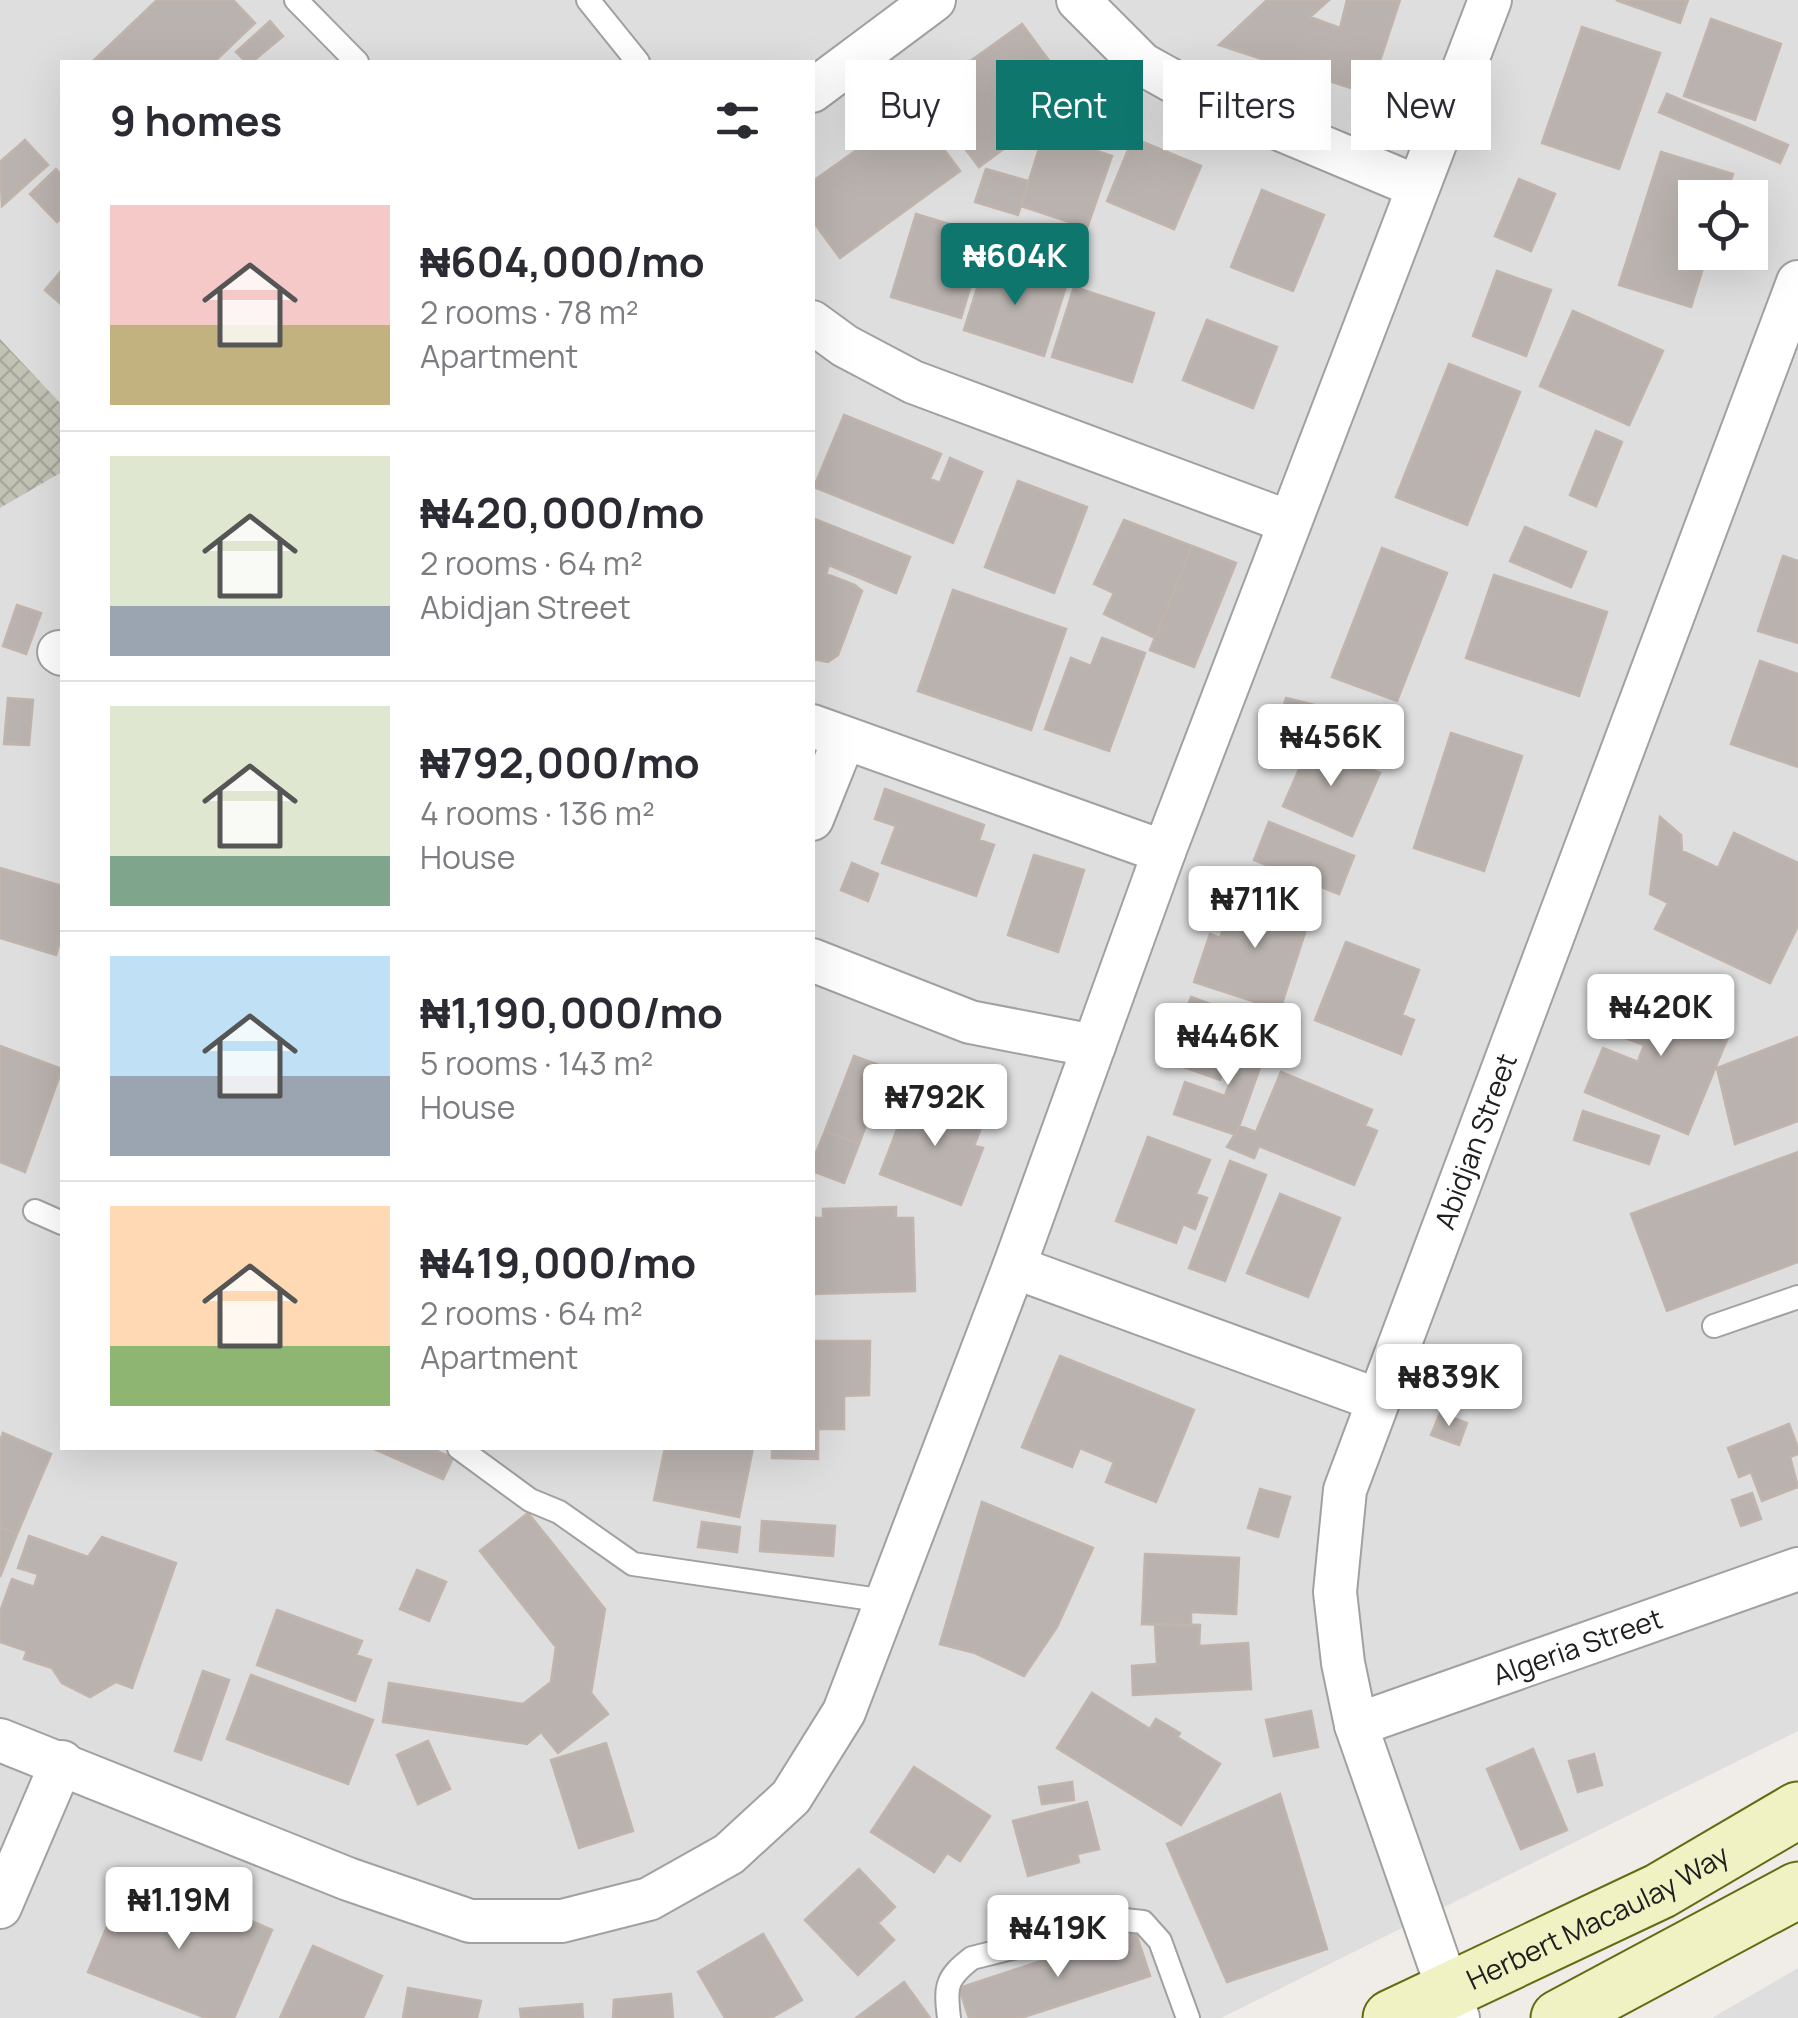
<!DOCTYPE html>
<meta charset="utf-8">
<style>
body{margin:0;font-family:Manrope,sans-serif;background:#f2f2f3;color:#2b2b33;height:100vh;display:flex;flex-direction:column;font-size:38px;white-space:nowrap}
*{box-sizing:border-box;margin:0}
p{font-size:32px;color:#7c7c81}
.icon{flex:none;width:55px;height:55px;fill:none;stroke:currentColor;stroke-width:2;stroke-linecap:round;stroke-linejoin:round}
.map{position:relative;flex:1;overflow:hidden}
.details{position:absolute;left:60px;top:60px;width:755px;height:1390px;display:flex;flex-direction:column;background:#fff;border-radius:0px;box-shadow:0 10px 40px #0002}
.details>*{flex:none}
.guide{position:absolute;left:845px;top:60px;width:802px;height:90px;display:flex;gap:20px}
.fabs{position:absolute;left:1678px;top:180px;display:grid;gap:20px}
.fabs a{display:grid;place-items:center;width:90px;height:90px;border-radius:0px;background:#fff;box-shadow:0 10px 40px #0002;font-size:50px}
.price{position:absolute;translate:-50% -85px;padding:0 22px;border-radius:10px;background:#fff;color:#222;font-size:32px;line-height:65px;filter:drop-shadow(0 2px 5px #0008)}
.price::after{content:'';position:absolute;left:50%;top:60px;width:30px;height:22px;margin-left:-15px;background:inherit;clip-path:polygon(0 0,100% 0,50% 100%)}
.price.current{background:#0f766e;color:#fff}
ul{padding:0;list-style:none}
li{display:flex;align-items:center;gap:30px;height:250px;padding:0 50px}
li+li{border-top:2px solid #e1e1e2}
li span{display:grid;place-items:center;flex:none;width:280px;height:200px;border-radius:0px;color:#555}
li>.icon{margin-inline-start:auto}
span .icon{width:120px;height:120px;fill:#fffc;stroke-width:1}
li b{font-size:42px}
h2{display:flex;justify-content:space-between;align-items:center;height:120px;padding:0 50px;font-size:42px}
.pill{padding:0 35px;border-radius:0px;background:#fff;box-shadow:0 10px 40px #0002;font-size:35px;line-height:90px}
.pill.current{background:#0f766e;color:#fff}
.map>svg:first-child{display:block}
.residential{fill:#dedede;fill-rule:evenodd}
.construction{fill:url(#construction-cross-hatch)}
.building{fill:#b9b2ae;stroke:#c0b4ac;stroke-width:2.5}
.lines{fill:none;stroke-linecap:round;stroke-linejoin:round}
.service-casing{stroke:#a1a1a1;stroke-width:26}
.minor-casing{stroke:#a1a1a1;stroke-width:46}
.secondary-casing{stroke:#646c13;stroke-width:59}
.service{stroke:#fff;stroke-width:22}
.minor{stroke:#fff;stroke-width:42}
.secondary{stroke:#f1f2c4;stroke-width:55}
.labels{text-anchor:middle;stroke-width:10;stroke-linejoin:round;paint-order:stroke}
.street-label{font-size:28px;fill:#202020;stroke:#fff}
</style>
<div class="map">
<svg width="1798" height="2018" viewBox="0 0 1798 2018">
<defs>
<pattern id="construction-cross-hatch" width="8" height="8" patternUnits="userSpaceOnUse" patternTransform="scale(2.5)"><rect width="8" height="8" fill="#c3c3b5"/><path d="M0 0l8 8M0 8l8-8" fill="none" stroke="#a7a79b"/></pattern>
</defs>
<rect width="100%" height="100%" fill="#f0ede8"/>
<!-- residential -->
<path class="residential" d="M0,0H1798V1731L1221,2018H0V508L62,472V1448H812V62H62V405L0,339ZM1695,198H1750V252H1695Z
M1798,1968V2018H1712Z"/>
<!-- construction -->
<path class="construction" d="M0,339L62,405V472L0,508Z"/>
<!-- building -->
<path class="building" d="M157,0H233L255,23L214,62L93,61Z
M1267,0H1329L1310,17L1340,28L1347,0H1400L1369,94L1219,45Z
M1616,0H1688L1680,23Z
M1711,19L1781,44L1755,120L1684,96Z
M270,21L283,36L252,62H246L236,52Z
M1022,24L1064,81L1020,114L1031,129L979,167L953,133L972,119L944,80Z
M1582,27L1660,53L1619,169L1542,143Z
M1667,94L1788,145L1780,163L1659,112Z
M914,109L960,171L840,258L812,220V182Z
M1044,133L1112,156L1087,228L1021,206Z
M1133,138L1201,166L1174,229L1107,201Z
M25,140L48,165L2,206L0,162Z
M1661,152L1733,174L1725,198H1695V252H1708L1691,307L1619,285Z
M56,169L62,176V217L57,222L30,194Z
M986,169L1028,181L1018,215L975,202Z
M1519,179L1555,194L1531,251L1495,236Z
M1262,190L1324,215L1293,291L1231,267Z
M916,214L986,235L961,318L891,297Z
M986,260L1066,286L1044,356L964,330Z
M62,270V305L45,290Z
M1497,271L1551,290L1526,356L1473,336Z
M1074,287L1154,313L1132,382L1052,357Z
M1573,311L1663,351L1629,425L1540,386Z
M1207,320L1277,347L1253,408L1183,380Z
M1449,364L1520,392L1467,525L1396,497Z
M844,415L941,454L930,479L940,483L950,458L982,472L953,543L814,487Z
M1596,431L1622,442L1596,506L1570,495Z
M1018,481L1087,507L1054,593L985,567Z
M812,518L910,557L896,593L829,565L826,574L855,585L862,591L838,655L828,662L812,659Z
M1124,520L1192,546L1155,638L1104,614L1114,593L1094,584Z
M1525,527L1586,552L1571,587L1510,561Z
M1192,546L1236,563L1194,667L1150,650Z
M1382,548L1447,573L1397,701L1332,677Z
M1783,556L1798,561V643L1758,631Z
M1494,575L1607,612L1579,696L1466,658Z
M953,590L1066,629L1031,730L918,691Z
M17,605L41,613L26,654L3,646Z
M1102,638L1145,653L1109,751L1045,729L1071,658L1091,666Z
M1760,661L1798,674V767L1731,744Z
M8,698L33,700L29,745L4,744Z
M1286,698L1326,708L1320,730L1280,720Z
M1451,733L1522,756L1484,871L1414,848Z
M1311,742L1380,773L1352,836L1283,806Z
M885,789L984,825L979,840L994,845L976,896L882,863L896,826L875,819Z
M1660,817L1681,835L1682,851L1718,868L1734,833L1798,863V926L1770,983L1655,929L1668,903L1650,894Z
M1269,822L1354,856L1339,894L1254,860Z
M1034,855L1084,870L1058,952L1008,935Z
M852,863L878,874L868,901L841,890Z
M0,868L62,886V934L56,955L0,938Z
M1236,890L1311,914L1280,1010L1194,982L1210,934L1220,938Z
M1346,942L1419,970L1402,1015L1414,1020L1401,1054L1315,1020Z
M1630,983L1733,1025L1688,1134L1585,1092L1603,1048L1638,1062L1644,1045L1610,1032Z
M1191,997L1243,1016L1220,1080L1167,1061Z
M1250,1024L1273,1031L1236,1135L1174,1114L1185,1082L1225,1096Z
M1798,1037V1121L1735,1144L1717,1068Z
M0,1046L62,1069L25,1172L0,1162Z
M854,1056L887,1068L859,1144L825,1131Z
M1281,1072L1372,1110L1365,1126L1377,1131L1354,1185L1259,1146L1254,1158L1227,1147L1240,1126L1256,1132Z
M911,1093L984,1120L974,1146L983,1148L961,1205L880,1174Z
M1583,1111L1659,1136L1649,1164L1574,1140Z
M825,1131L859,1144L844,1183L812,1171V1162Z
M1148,1137L1210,1160L1196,1194L1207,1198L1195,1229L1183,1224L1176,1243L1116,1221Z
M1798,1152V1262L1667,1311L1631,1214Z
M1230,1161L1266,1175L1225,1281L1189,1268Z
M1280,1194L1340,1218L1308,1297L1247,1273Z
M896,1207V1218H913L915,1291L812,1294V1218H823V1209Z
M812,1341H870L869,1395L844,1396V1429H818V1459L772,1458V1448H812Z
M1060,1356L1194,1410L1156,1502L1106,1482L1114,1462L1080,1448L1072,1467L1022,1447Z
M1440,1413L1467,1423L1459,1445L1431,1435Z
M1789,1424L1798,1448V1454L1790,1457L1798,1487L1762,1501L1751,1472L1739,1477L1728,1448Z
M3,1433L51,1454L17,1534L0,1527V1441Z
M372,1448H430L453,1458L443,1479Z
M665,1448H753L739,1517L654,1500Z
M1260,1489L1290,1497L1278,1537L1248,1528Z
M1752,1493L1761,1519L1741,1526L1732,1500Z
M982,1502L1093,1548L1057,1627L1024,1676L975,1653L940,1644Z
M528,1513L605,1609L591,1693L608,1714L558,1753L541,1732L527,1744L383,1722L389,1683L523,1704L551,1682L556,1647L480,1551Z
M762,1521L835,1526L833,1556L760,1551Z
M702,1522L740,1527L737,1552L698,1547Z
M0,1527L17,1534L0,1577Z
M29,1536L88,1557L102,1537L176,1563L132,1688L116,1682L90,1697L62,1683L52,1668L24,1659L27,1651L0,1642V1612L12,1579L34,1587L38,1574L18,1568Z
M1145,1554L1239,1558L1236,1614L1191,1612V1626L1142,1624Z
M417,1570L446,1582L429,1621L400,1609Z
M277,1610L362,1641L356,1655L371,1660L355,1701L257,1665Z
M1155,1624L1200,1625L1199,1646L1248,1643L1251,1689L1133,1695L1132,1666L1157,1664Z
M203,1671L229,1680L201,1760L175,1751Z
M251,1675L373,1720L348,1784L227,1739Z
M1092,1693L1150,1729L1156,1719L1180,1733L1177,1737L1220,1764L1181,1825L1057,1748Z
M1311,1711L1318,1747L1274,1756L1266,1720Z
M428,1741L450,1789L418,1804L397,1755Z
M606,1743L633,1831L579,1848L551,1760Z
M1533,1749L1567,1830L1521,1849L1487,1769Z
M1594,1754L1602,1785L1578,1792L1569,1761Z
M914,1767L990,1816L960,1861L947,1853L934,1872L871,1832Z
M1072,1782L1074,1800L1042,1804L1039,1787Z
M1280,1794L1327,1949L1227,1982L1167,1844Z
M1087,1802L1099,1849L1077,1854L1079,1862L1028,1876L1013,1821Z
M859,1869L895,1907L878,1923L894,1940L858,1975L805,1920Z
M129,1874L182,1895L174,1916L211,1931L220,1907L272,1930L234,2018H206L88,1972Z
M1135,1930L1150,1976L1021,2018H969L959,1988Z
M763,1934L802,2000L771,2018H725L698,1972Z
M313,1946L382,1976L363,2018H280Z
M904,1982L930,2018H856Z
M408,1988L481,2001L477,2018H403Z
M671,1994L673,2018H613L614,2000Z
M582,2004L583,2018H521L520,2009Z"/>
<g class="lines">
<defs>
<path id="service" d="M296,0L357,62
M588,0L638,62
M35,1211L62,1223
M1714,1326L1798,1297
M459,1448L530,1500L559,1512L633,1564L886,1601
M949,2018C945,1986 946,1978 972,1958L1124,1920L1143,1922L1160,1941L1188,2018"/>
<g id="minor">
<path d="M1078,0L1142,64L1196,94L1418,187"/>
<path d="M812,91L934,0"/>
<path d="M812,322L845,346L913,382L1289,522"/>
<path d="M59,652L62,654"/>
<path d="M812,726L1164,852"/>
<path d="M812,819L844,739"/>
<path d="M812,960L970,1022L1094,1046"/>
<path d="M1014,1267L1378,1400"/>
<path id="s1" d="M1356,1725L1798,1569"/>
<path d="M0,1740L348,1879L470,1921H562L649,1899L729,1854L791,1797L844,1712L1014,1267L1164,852L1490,0"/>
<path d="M0,1907L62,1762"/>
<path id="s2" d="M1458,2018L1356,1725L1343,1663L1335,1592L1345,1490L1798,282"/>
</g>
<g id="secondary">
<path id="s3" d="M1391,2018L1660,1891L1798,1810"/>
<path d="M1559,2018L1798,1890"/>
</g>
</defs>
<!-- service casing -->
<use href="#service" class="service-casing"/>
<!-- minor casing -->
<use href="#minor" class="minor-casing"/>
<!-- secondary casing -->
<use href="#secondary" class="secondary-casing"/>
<!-- service -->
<use href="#service" class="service"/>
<!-- minor -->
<use href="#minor" class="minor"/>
<!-- secondary -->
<use href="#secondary" class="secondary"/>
</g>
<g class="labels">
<!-- street labels -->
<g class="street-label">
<text dy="10" stroke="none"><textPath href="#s2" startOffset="920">Abidjan Street</textPath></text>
<text dy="10" stroke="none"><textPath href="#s1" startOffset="235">Algeria Street</textPath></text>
<text dy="10" stroke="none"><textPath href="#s3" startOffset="230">Herbert Macaulay Way</textPath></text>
</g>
</g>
</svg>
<div class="fabs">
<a><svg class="icon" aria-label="locate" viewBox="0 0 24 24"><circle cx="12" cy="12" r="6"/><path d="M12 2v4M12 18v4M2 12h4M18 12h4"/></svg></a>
</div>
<b class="price current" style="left:1015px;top:308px">₦604K</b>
<b class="price" style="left:1331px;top:789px">₦456K</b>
<b class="price" style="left:1255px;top:951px">₦711K</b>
<b class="price" style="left:1661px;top:1059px">₦420K</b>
<b class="price" style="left:1228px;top:1088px">₦446K</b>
<b class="price" style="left:935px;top:1149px">₦792K</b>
<b class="price" style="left:1449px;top:1429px">₦839K</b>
<b class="price" style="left:179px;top:1952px">₦1.19M</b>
<b class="price" style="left:1058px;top:1980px">₦419K</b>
<div class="guide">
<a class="pill">Buy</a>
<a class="pill current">Rent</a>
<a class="pill">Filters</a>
<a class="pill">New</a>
</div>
<section class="details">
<h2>9 homes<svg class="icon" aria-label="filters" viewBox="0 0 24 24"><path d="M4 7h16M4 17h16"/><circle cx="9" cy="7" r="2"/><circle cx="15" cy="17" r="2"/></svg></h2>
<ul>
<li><span style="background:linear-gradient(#f6c9c9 60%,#c2b280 0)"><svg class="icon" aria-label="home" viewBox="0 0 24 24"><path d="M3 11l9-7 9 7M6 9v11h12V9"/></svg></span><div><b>₦604,000/mo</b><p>2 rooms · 78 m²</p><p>Apartment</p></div></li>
<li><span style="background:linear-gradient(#dfe7d0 75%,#9aa5b1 0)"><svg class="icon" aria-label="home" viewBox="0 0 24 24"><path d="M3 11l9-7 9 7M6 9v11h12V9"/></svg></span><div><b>₦420,000/mo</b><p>2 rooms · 64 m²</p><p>Abidjan Street</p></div></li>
<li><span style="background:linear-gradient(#dfe7d0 75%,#7fa58c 0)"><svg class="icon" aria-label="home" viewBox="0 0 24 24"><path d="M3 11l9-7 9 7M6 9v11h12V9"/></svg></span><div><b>₦792,000/mo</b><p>4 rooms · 136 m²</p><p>House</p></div></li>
<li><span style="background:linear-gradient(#bfe0f5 60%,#9aa5b1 0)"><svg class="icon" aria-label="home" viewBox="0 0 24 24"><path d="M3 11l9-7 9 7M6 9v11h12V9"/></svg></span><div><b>₦1,190,000/mo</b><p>5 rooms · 143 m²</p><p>House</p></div></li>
<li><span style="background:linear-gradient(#ffd9b3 70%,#8fb573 0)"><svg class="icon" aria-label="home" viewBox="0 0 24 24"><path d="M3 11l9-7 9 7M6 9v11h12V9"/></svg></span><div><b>₦419,000/mo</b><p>2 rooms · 64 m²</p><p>Apartment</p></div></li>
</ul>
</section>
</div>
